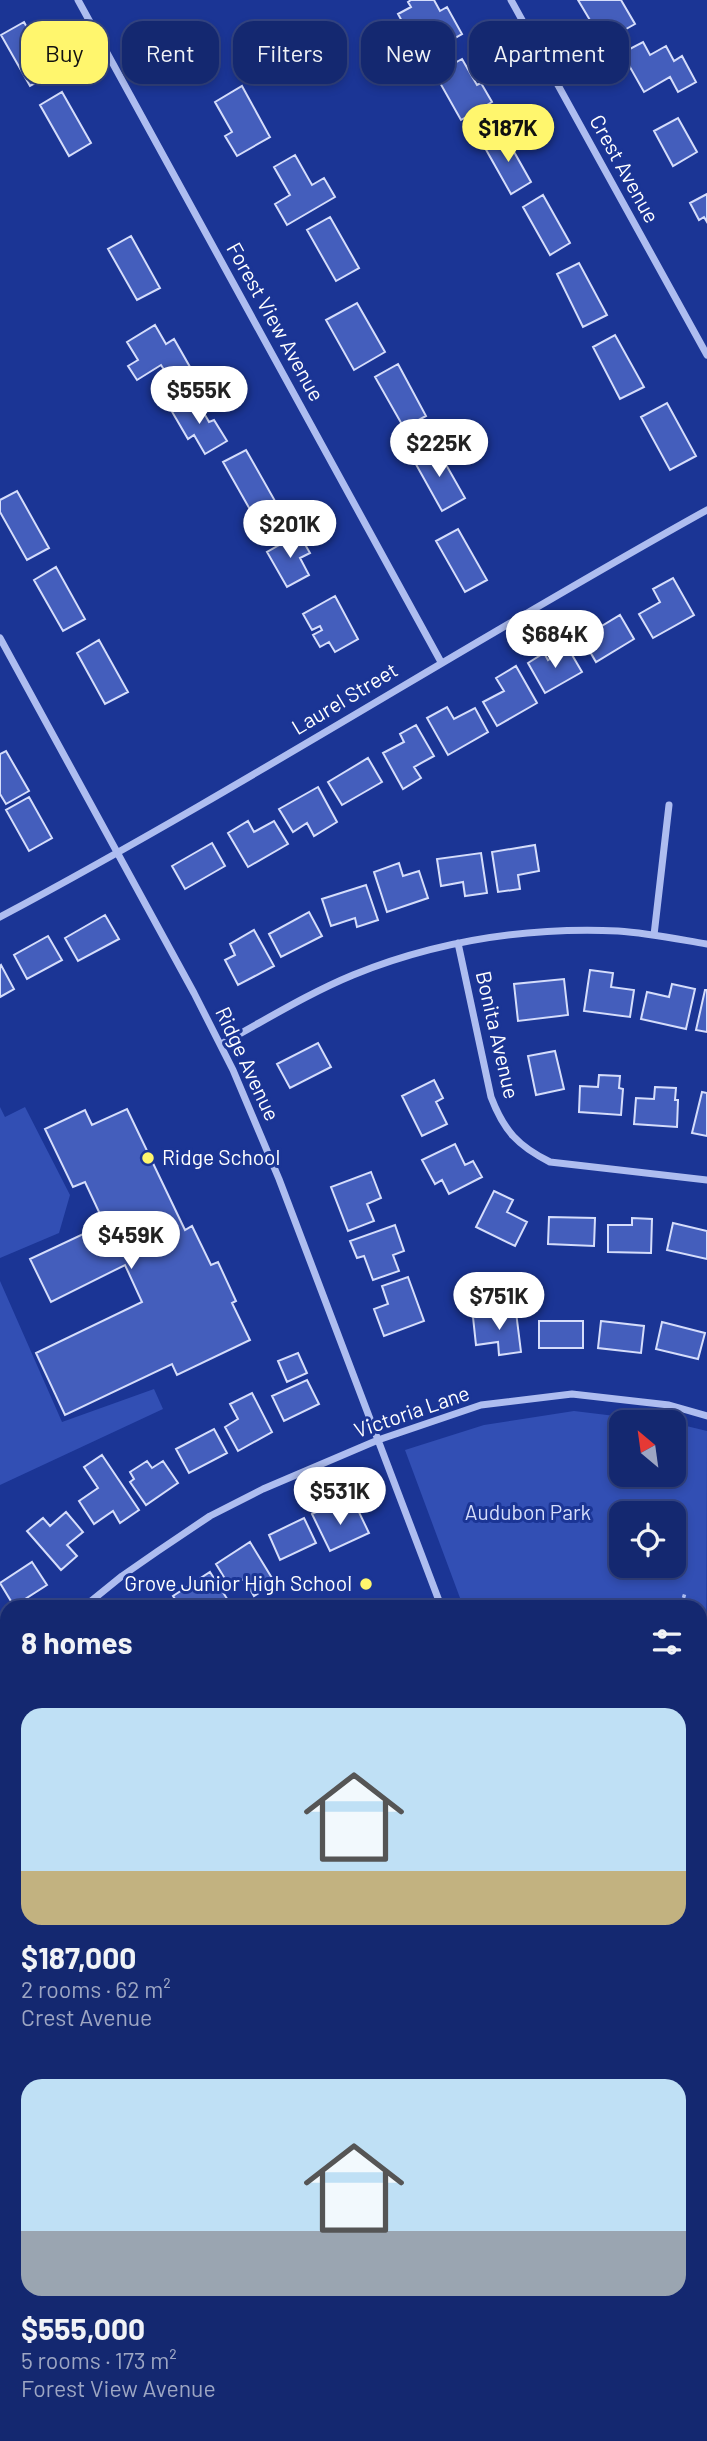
<!DOCTYPE html>
<meta charset="utf-8">
<style>
body{margin:0;font-family:Barlow,sans-serif;background:#213478;color:#f1f3f6;height:100vh;display:flex;flex-direction:column;font-size:26px;white-space:nowrap}
*{box-sizing:border-box;margin:0}
p{font-size:23px;color:#9da6c3}
.icon{flex:none;width:38px;height:38px;fill:none;stroke:currentColor;stroke-width:2;stroke-linecap:round;stroke-linejoin:round}
.map{position:relative;flex:1;overflow:hidden}
.panel{position:absolute;left:0px;top:1600px;width:707px;height:842px;display:flex;flex-direction:column;background:#142870;border-radius:21px 21px 0 0;box-shadow:0 4px 10px #0003,0 0 0 2px #334483}
.panel>*{flex:none}
.hud{position:absolute;left:21px;top:21px;width:665px;height:63px;display:flex;gap:14px}
.needle{width:46px;rotate:331deg}
.tools{position:absolute;left:609px;top:1410px;display:grid;gap:14px}
.tools a{display:grid;place-items:center;width:77px;height:77px;border-radius:14px;background:#142870;box-shadow:0 4px 10px #0003,0 0 0 2px #334483;font-size:35px}
.price{position:absolute;translate:-50% -60px;padding:0 16px;border-radius:24px;background:#fff;color:#222;font-size:23px;line-height:46px;filter:drop-shadow(0 2px 4px #0008)}
.price::after{content:'';position:absolute;left:50%;top:42px;width:21px;height:16px;margin-left:-10px;background:inherit;clip-path:polygon(0 0,100% 0,50% 100%)}
.price.current{background:#fff66d;color:#111}
ul{padding:0;list-style:none}
li{display:grid;align-content:center;gap:14px;height:371px;padding:0 21px}
li span{display:grid;place-items:center;height:217px;border-radius:21px;color:#555}
li>.icon{margin-inline-start:auto}
span .icon{width:126px;height:126px;fill:#fffc;stroke-width:1}
li b{font-size:30px}
h2{display:flex;justify-content:space-between;align-items:center;height:84px;padding:0 21px;font-size:30px}
.chip{padding:0 24px;border-radius:21px;background:#142870;box-shadow:0 4px 10px #0003,0 0 0 2px #334483;font-size:24px;line-height:63px}
.chip.current{background:#fff66d;color:#111}
.map>svg:first-child{display:block}
.green{fill:#324fb4;fill-rule:evenodd}
.building{fill:#445ebc;stroke:#d5ddfb;stroke-width:2}
.lines{fill:none;stroke-linecap:round;stroke-linejoin:round}
.path{stroke:#aebdf0;stroke-width:3.5;stroke-dasharray:3.5 5;stroke-linecap:butt}
.street{stroke:#aebdf0;stroke-width:7}
.secondary{stroke:#dce2fb;stroke-width:14}
.poi-dot{fill:#fff66d;stroke:#1b3595;stroke-width:2.5}
.labels{text-anchor:middle;stroke-width:6;stroke-linejoin:round;paint-order:stroke}
.street-label{font-size:21px;fill:#fff;stroke:#1b3595}
.poi-label{font-size:21px;fill:#fff;stroke:#1b3595;text-anchor:start}
.park-label{font-size:21px;fill:#d5ddfb;stroke:#1b3595}
</style>
<div class="map">
<svg width="707" height="2441" viewBox="0 0 707 2441">
<rect width="100%" height="100%" fill="#1b3595"/>
<!-- green -->
<path class="green" d="M0,1107L5,1117L25,1107L70,1195L59,1233L0,1258Z
M0,1281L62,1422L154,1389L163,1409L0,1485Z
M574,1411L673,1423H621V1475H674V1423L707,1431L705,2039L700,2030V1606H463L405,1450L484,1425ZM621,1514H674V1566H621Z"/>
<!-- building -->
<path class="building" d="M411,0H434L440,11L447,7L462,34L398,70L386,49L403,40L407,47L414,43L398,14L411,7L408,2Z
M578,0H621L635,24L603,42Z
M24,22L52,74L30,86L1,35Z
M643,42L650,55L666,46L674,61L682,56L696,82L678,92L670,77L644,92L622,53Z
M462,59L477,85L481,83L492,102L461,120L435,74Z
M242,86L270,137L237,156L225,136L232,132L215,102Z
M62,92L91,143L69,156L40,105Z
M678,118L697,152L673,166L654,131Z
M504,134L531,182L511,194L484,146Z
M295,155L312,185L324,178L335,197L287,225L275,204L290,195L274,167Z
M707,194V222L704,217L699,220L690,203Z
M543,195L570,243L550,255L523,207Z
M330,217L359,268L336,281L307,230Z
M131,236L160,288L137,300L108,249Z
M579,263L607,315L583,327L557,274Z
M357,303L385,352L354,370L326,320Z
M155,325L166,344L174,339L190,367L170,379L161,365L137,380L128,366L138,360L127,342Z
M615,335L644,387L620,399L593,347Z
M398,364L426,416L404,428L375,377Z
M195,397L209,422L214,420L227,441L205,454L194,435L188,439L171,410Z
M667,403L696,456L670,470L641,417Z
M436,447L465,498L442,511L413,459Z
M246,450L275,501L252,513L223,462Z
M17,491L49,548L27,560L0,512V500Z
M458,529L487,580L465,592L436,541Z
M299,534L310,553L300,558L309,575L287,587L267,552Z
M56,567L85,619L63,631L34,580Z
M673,578L694,615L653,638L639,614L660,602L653,589Z
M335,596L358,639L335,652L329,642L320,647L313,635L322,630L320,626L312,630L303,614Z
M620,615L634,639L596,662L582,638Z
M99,640L128,692L105,704L77,653Z
M568,648L582,672L545,693L528,663L544,653L548,660Z
M516,666L537,703L497,726L483,702L504,691L496,678Z
M447,707L454,719L475,708L488,732L448,755L427,718Z
M416,725L434,756L414,767L421,778L403,789L383,753L404,742L400,734Z
M6,751L29,791L6,804L0,794V754Z
M368,758L382,782L342,805L328,782Z
M318,787L337,822L314,836L307,823L293,832L279,809Z
M29,797L52,838L29,851L6,810Z
M248,821L254,832L274,821L288,844L248,867L228,833Z
M212,843L225,866L185,889L172,866Z
M535,845L539,871L518,875L520,889L498,892L492,852Z
M481,853L487,893L465,896L463,882L441,886L437,859Z
M399,863L403,876L419,871L428,898L387,912L374,872Z
M366,885L378,920L357,927L355,918L331,926L322,899Z
M309,912L322,936L281,957L269,934Z
M105,915L119,939L78,961L65,938Z
M254,930L274,966L238,985L225,960L235,955L230,944Z
M48,936L62,960L27,979L14,955Z
M1,965L14,989L0,997V966Z
M590,970L613,973L611,987L634,990L630,1017L584,1011Z
M564,979L568,1015L518,1021L514,984Z
M672,984L695,989L686,1029L641,1019L647,992L669,997Z
M705,990H707V1032L696,1030Z
M318,1043L331,1067L290,1088L277,1064Z
M555,1051L564,1089L536,1095L528,1056Z
M599,1075L620,1076L619,1088L623,1089L621,1115L579,1112L580,1086L598,1087Z
M434,1080L443,1098L436,1102L447,1124L422,1136L402,1096Z
M655,1087L676,1088L675,1100H678L677,1127L634,1124L636,1098L654,1099Z
M702,1092L707,1093V1136L692,1133Z
M127,1109L185,1230L192,1226L211,1265L218,1262L236,1301L232,1303L250,1340L177,1375L172,1364L65,1415L36,1353L142,1302L125,1265L51,1302L30,1259L96,1228L99,1233L107,1229L85,1182L73,1187L45,1129L85,1110L92,1125Z
M455,1144L465,1165L473,1161L482,1177L449,1194L442,1180L435,1184L422,1160Z
M371,1172L381,1198L367,1204L374,1221L348,1231L331,1187Z
M494,1191L513,1200L507,1212L527,1222L515,1246L476,1227Z
M549,1217L595,1218L594,1246L548,1244Z
M632,1218L652,1219L651,1253L608,1252V1225H632Z
M673,1223L707,1231V1259L667,1250Z
M395,1225L404,1251L393,1255L399,1271L373,1280L364,1256L357,1258L350,1241Z
M408,1277L424,1321L384,1336L374,1309L388,1304L382,1286Z
M516,1312L521,1352L499,1355L498,1342L476,1345L473,1317Z
M539,1321H583V1348H539Z
M601,1321L644,1326L641,1353L598,1348Z
M662,1322L705,1333L698,1359L656,1349Z
M298,1353L307,1373L287,1382L278,1361Z
M307,1380L319,1404L284,1421L272,1396Z
M252,1393L272,1432L238,1451L225,1427L238,1419L230,1404Z
M214,1429L227,1453L189,1473L176,1449Z
M102,1455L139,1510L120,1523L113,1511L94,1524L79,1501L98,1488L84,1467Z
M147,1461L152,1468L163,1461L178,1483L146,1505L130,1482L134,1479L130,1472Z
M332,1504L338,1517L357,1508L369,1533L330,1551L312,1514Z
M66,1512L83,1532L67,1545L77,1556L61,1570L27,1531L43,1518L50,1526Z
M304,1518L316,1543L280,1560L269,1535Z
M250,1542L275,1583L254,1596L244,1579L230,1587L216,1564Z
M32,1562L47,1585L14,1606L0,1583Z
M210,1572L231,1605L180,1606L173,1596Z
M3,1762L7,1764L5,1810L0,1807V1766Z
M0,1817L7,1821V1834L0,1845Z
M702,2232L707,2239V2264L700,2268V2233Z
M707,2289V2328L700,2316V2293Z
M115,2434H178L190,2441H126Z
M447,2434H475L477,2441H449Z
M496,2434H529L531,2441H483L497,2436Z"/>
<g class="lines">
<!-- path -->
<path class="path" d="M681,1606L685,1593
M700,1634L707,1632
M700,1952L707,1948
M0,2075L7,2078
M195,2434L204,2440L215,2441L292,2434
M349,2434L350,2441
M400,2434L401,2441"/>
<!-- street -->
<path class="street" d="M78,0L441,662
M511,0L707,355
M0,638L194,993L233,1070L279,1179L441,1606
M0,917C240,789 469,642 707,510
M654,935L669,805
M458,943L491,1097C504,1131 518,1146 550,1162L707,1180
M221,1044C264,1021 307,994 353,975C437,941 527,927 618,931C648,933 677,939 707,944
M85,1606L122,1576L158,1551L210,1516L263,1489L378,1440L481,1405L572,1394L669,1405L707,1416
M0,1646L7,1650
M0,1698L7,1690
M700,2073L707,2086"/>
<!-- secondary -->
<path class="secondary" d="M700,2063L707,2059
M700,2124L707,2121
M0,2159L7,2162
M0,2218L7,2221
M0,2408L7,2396
M49,2441L53,2434"/>
</g>
<!-- markers -->
<g class="poi-dot">
<circle cx="148" cy="1158" r="7"/>
<circle cx="366" cy="1584" r="7"/>
</g>
<g class="labels">
<!-- street labels -->
<g class="street-label">
<text transform="translate(624 169) rotate(61)" y="7">Crest Avenue</text>
<text transform="translate(275 322) rotate(61)" y="7">Forest View Avenue</text>
<text transform="translate(345 699) rotate(-31)" y="7">Laurel Street</text>
<text transform="translate(497 1035) rotate(77)" y="7">Bonita Avenue</text>
<text transform="translate(247 1064) rotate(65)" y="7">Ridge Avenue</text>
<text transform="translate(412 1412) rotate(-19)" y="7">Victoria Lane</text>
</g>
<!-- poi labels -->
<g class="poi-label">
<text x="162" y="1165">Ridge School</text>
<text x="352" y="1591" text-anchor="end">Grove Junior High School</text>
</g>
<!-- park labels -->
<g class="park-label">
<text x="528" y="1520">Audubon Park</text>
</g>
</g>
</svg>
<div class="tools">
<a><svg class="needle" viewBox="-14 -14 28 28"><path d="M0-13l5 13h-10z" fill="#e53935"/><path d="M0 13l5-13h-10z" fill="#9da6c3"/></svg></a>
<a><svg class="icon" aria-label="locate" viewBox="0 0 24 24"><circle cx="12" cy="12" r="6"/><path d="M12 2v4M12 18v4M2 12h4M18 12h4"/></svg></a>
</div>
<b class="price current" style="left:508px;top:164px">$187K</b>
<b class="price" style="left:199px;top:426px">$555K</b>
<b class="price" style="left:439px;top:479px">$225K</b>
<b class="price" style="left:290px;top:560px">$201K</b>
<b class="price" style="left:555px;top:670px">$684K</b>
<b class="price" style="left:131px;top:1271px">$459K</b>
<b class="price" style="left:499px;top:1332px">$751K</b>
<b class="price" style="left:340px;top:1527px">$531K</b>
<div class="hud">
<a class="chip current">Buy</a>
<a class="chip">Rent</a>
<a class="chip">Filters</a>
<a class="chip">New</a>
<a class="chip">Apartment</a>
</div>
<section class="panel">
<h2>8 homes<svg class="icon" aria-label="filters" viewBox="0 0 24 24"><path d="M4 7h16M4 17h16"/><circle cx="9" cy="7" r="2"/><circle cx="15" cy="17" r="2"/></svg></h2>
<ul>
<li><span style="background:linear-gradient(#bfe0f5 75%,#c2b280 0)"><svg class="icon" aria-label="home" viewBox="0 0 24 24"><path d="M3 11l9-7 9 7M6 9v11h12V9"/></svg></span><div><b>$187,000</b><p>2 rooms · 62 m²</p><p>Crest Avenue</p></div></li>
<li><span style="background:linear-gradient(#bfe0f5 70%,#9aa5b1 0)"><svg class="icon" aria-label="home" viewBox="0 0 24 24"><path d="M3 11l9-7 9 7M6 9v11h12V9"/></svg></span><div><b>$555,000</b><p>5 rooms · 173 m²</p><p>Forest View Avenue</p></div></li>
</ul>
</section>
</div>
